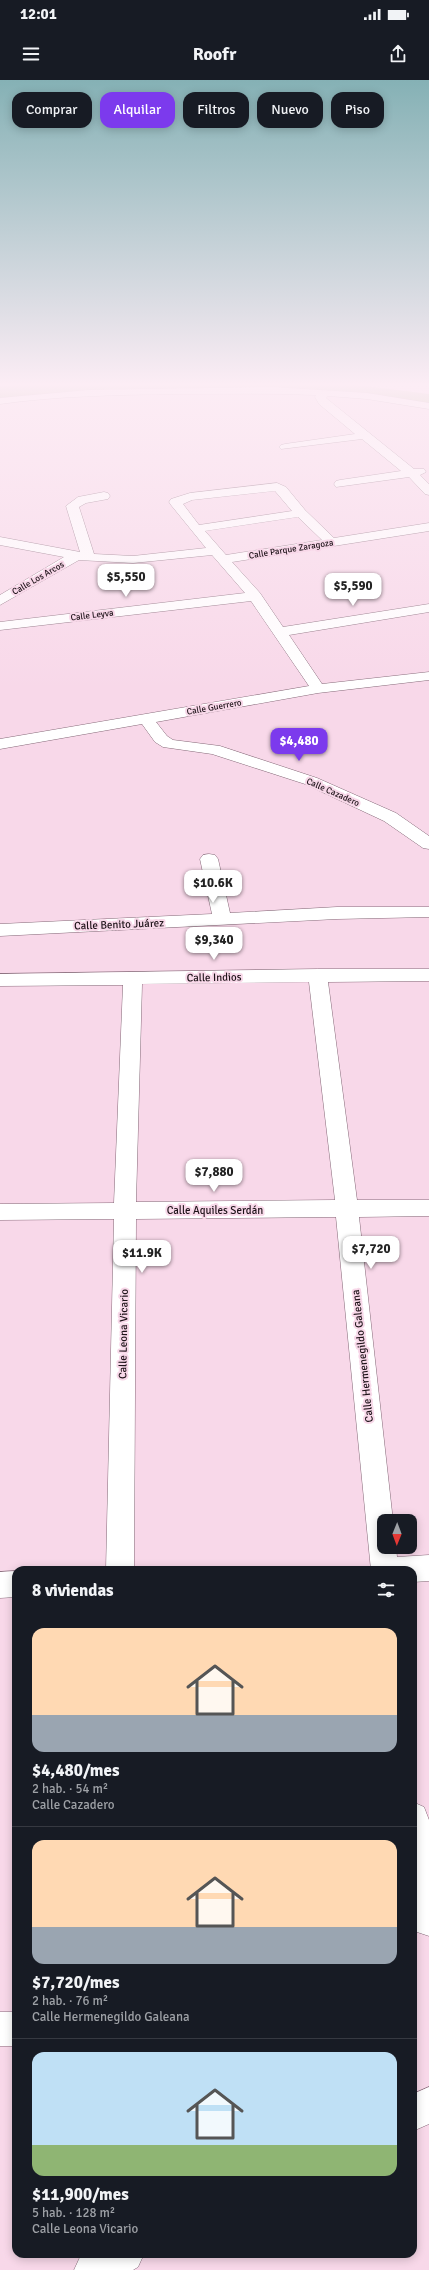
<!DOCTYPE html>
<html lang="es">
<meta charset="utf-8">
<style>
body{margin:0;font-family:Signika,sans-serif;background:#20242c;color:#f1f3f6;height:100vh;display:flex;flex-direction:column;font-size:15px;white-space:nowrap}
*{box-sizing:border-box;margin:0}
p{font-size:13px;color:#9ea1a6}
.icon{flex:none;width:22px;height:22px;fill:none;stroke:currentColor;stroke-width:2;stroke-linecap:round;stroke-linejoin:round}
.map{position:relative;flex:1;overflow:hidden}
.sheet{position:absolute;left:12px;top:1486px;width:405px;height:692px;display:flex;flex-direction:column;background:#171b24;border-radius:12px;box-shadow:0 2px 10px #0003}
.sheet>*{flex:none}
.top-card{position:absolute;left:12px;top:12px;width:405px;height:36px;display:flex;gap:8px}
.needle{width:26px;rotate:181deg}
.controls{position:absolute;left:377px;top:1434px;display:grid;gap:8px}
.controls a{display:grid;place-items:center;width:40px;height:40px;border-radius:8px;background:#171b24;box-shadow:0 2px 10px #0003;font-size:20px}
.price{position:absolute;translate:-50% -34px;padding:0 9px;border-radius:8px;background:#fff;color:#222;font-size:13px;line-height:26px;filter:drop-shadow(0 1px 2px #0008)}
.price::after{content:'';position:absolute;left:50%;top:24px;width:12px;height:9px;margin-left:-6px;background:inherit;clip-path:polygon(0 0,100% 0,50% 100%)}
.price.active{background:#7c3aed;color:#fff}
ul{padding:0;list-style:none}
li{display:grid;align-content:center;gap:8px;height:212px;padding:0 20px}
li+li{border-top:1px solid #363941}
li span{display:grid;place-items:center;height:124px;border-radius:12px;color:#555}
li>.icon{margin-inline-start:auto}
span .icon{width:72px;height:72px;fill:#fffc;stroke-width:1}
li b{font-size:17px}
h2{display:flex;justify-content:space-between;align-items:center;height:48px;padding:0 20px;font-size:17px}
.pill{padding:0 14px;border-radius:12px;background:#171b24;box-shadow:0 2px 10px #0003;font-size:14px;line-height:36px}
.pill.active{background:#7c3aed;color:#fff}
.status{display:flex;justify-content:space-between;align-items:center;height:28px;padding:0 20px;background:#171b24;direction:ltr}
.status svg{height:11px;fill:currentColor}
header{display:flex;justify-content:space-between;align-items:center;height:52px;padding:0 20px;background:#171b24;font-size:18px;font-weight:700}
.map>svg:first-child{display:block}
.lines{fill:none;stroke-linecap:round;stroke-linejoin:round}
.river{fill:#92ad68;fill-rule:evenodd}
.minor-casing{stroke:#856978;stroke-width:1}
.minor{fill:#fff;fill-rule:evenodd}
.labels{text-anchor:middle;stroke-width:4;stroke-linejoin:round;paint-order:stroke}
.far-street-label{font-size:9px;fill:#1e1319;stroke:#f8d8e9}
.street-label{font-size:11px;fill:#1e1319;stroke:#f8d8e9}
</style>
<div class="status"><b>12:01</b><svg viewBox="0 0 49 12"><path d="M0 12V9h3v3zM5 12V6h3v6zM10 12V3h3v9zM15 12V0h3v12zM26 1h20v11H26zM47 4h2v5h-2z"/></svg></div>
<header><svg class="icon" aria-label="menu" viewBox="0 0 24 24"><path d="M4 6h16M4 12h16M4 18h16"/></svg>Roofr<svg class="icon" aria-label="share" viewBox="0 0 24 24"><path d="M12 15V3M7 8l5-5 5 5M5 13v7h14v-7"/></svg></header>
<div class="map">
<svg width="429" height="2190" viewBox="0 0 429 2190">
<rect width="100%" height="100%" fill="#f8d8e9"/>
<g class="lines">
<!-- river -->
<path class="river" d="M333,302L429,314V326C290,304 159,311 19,316L0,319V307L19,304L82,302Z"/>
<defs>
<path id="minor" d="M272,307L367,313L429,323V329L367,319L328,316L326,318L414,389H424L426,392L420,395L429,404V415L425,414L409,397L336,407L334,404L336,401L340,400L401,391L362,359L281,369L279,367L281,365L285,364L355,354L319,324L315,317L316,315C268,313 221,314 173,314C115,315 57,316 0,324V318L89,310Z
M277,403L286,407L305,430L334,458L429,443V451L232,482L260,513L283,547L429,524V532L289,555L322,604L429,592V600L318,613L156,642L167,656L173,660L220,666L317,698L396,733L429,756V769L423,768L384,741L305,704L212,674L163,667L155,662L142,644L0,669V659L309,606L251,521L0,550V542L245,513L212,475L133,483L79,480L0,525V515L64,477L0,465V457L80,472L66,426L78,417L104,412L108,413L110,416L108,419L86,423L79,427L94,474L133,476L206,468L171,425L169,422L171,419L190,413ZM275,411L292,431L199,445L183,424L192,420ZM298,437L322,460L226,475L205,451Z
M209,774L215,775L218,779L230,833L337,827H429V837L337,839L0,856V844L212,834L200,779L203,775Z
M318,889H429V901L328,902L357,1120H429V1136L359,1137L393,1441H384V1467H396L397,1477L429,1475V1501L413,1502V1490H371L336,1137L136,1139L134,1490H106L114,1139L0,1140V1124L114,1123L123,905L0,906V894ZM309,902L335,1120L136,1122L142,904Z
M16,1491V1517L0,1518V1492Z
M413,1722L424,1727L429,1740V1856L417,1852L413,1841Z
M0,1932H16V1966H0Z
M429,2007V2044L413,2051V2014Z
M85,2174H144L138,2187L133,2190H74L80,2177Z"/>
</defs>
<!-- minor casing -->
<use href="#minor" class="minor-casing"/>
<!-- minor -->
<use href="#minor" class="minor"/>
</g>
<!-- sky -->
<linearGradient id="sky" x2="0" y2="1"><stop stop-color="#85b1b5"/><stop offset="0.5" stop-color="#fcedf5"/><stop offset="1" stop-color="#fcedf5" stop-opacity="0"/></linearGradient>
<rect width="429" height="609" fill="url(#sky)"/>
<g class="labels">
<!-- far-street labels -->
<g class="far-street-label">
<text transform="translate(291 469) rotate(-9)" y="3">Calle Parque Zaragoza</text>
<text transform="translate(38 498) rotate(-30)" y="3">Calle Los Arcos</text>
<text transform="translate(92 535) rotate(-7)" y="3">Calle Leyva</text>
<text transform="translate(214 627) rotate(-10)" y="3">Calle Guerrero</text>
<text transform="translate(333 712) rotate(24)" y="3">Calle Cazadero</text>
</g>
<!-- street labels -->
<g class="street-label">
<text transform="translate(119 844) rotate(-2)" y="4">Calle Benito Juárez</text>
<text transform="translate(214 897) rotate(-1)" y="4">Calle Indios</text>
<text x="215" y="1134">Calle Aquiles Serdán</text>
<text transform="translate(123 1254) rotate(-89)" y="4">Calle Leona Vicario</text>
<text transform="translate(362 1276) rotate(-96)" y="4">Calle Hermenegildo Galeana</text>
</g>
</g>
</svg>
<div class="controls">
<a><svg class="needle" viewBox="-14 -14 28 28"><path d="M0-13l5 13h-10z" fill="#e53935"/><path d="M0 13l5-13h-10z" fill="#9ea1a6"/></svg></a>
</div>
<b class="price" style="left:126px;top:518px">$5,550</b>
<b class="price" style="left:353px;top:527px">$5,590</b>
<b class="price active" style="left:299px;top:682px">$4,480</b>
<b class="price" style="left:213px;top:824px">$10.6K</b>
<b class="price" style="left:214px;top:881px">$9,340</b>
<b class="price" style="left:214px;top:1113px">$7,880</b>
<b class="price" style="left:371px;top:1190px">$7,720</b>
<b class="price" style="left:142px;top:1194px">$11.9K</b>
<div class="top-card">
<a class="pill">Comprar</a>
<a class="pill active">Alquilar</a>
<a class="pill">Filtros</a>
<a class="pill">Nuevo</a>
<a class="pill">Piso</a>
</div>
<section class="sheet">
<h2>8 viviendas<svg class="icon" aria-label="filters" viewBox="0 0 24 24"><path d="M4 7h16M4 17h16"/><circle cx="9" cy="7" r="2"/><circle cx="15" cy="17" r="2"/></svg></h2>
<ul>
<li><span style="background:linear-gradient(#ffd9b3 70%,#9aa5b1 0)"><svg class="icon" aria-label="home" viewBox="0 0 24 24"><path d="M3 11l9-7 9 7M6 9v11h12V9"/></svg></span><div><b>$4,480/mes</b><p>2 hab. · 54 m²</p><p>Calle Cazadero</p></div></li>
<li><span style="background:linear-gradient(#ffd9b3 70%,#9aa5b1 0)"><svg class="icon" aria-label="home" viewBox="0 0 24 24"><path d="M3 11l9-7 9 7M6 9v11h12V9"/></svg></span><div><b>$7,720/mes</b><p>2 hab. · 76 m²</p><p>Calle Hermenegildo Galeana</p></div></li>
<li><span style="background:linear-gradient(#bfe0f5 75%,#8fb573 0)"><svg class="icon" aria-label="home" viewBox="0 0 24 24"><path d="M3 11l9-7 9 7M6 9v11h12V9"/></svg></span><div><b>$11,900/mes</b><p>5 hab. · 128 m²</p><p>Calle Leona Vicario</p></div></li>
</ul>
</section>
</div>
